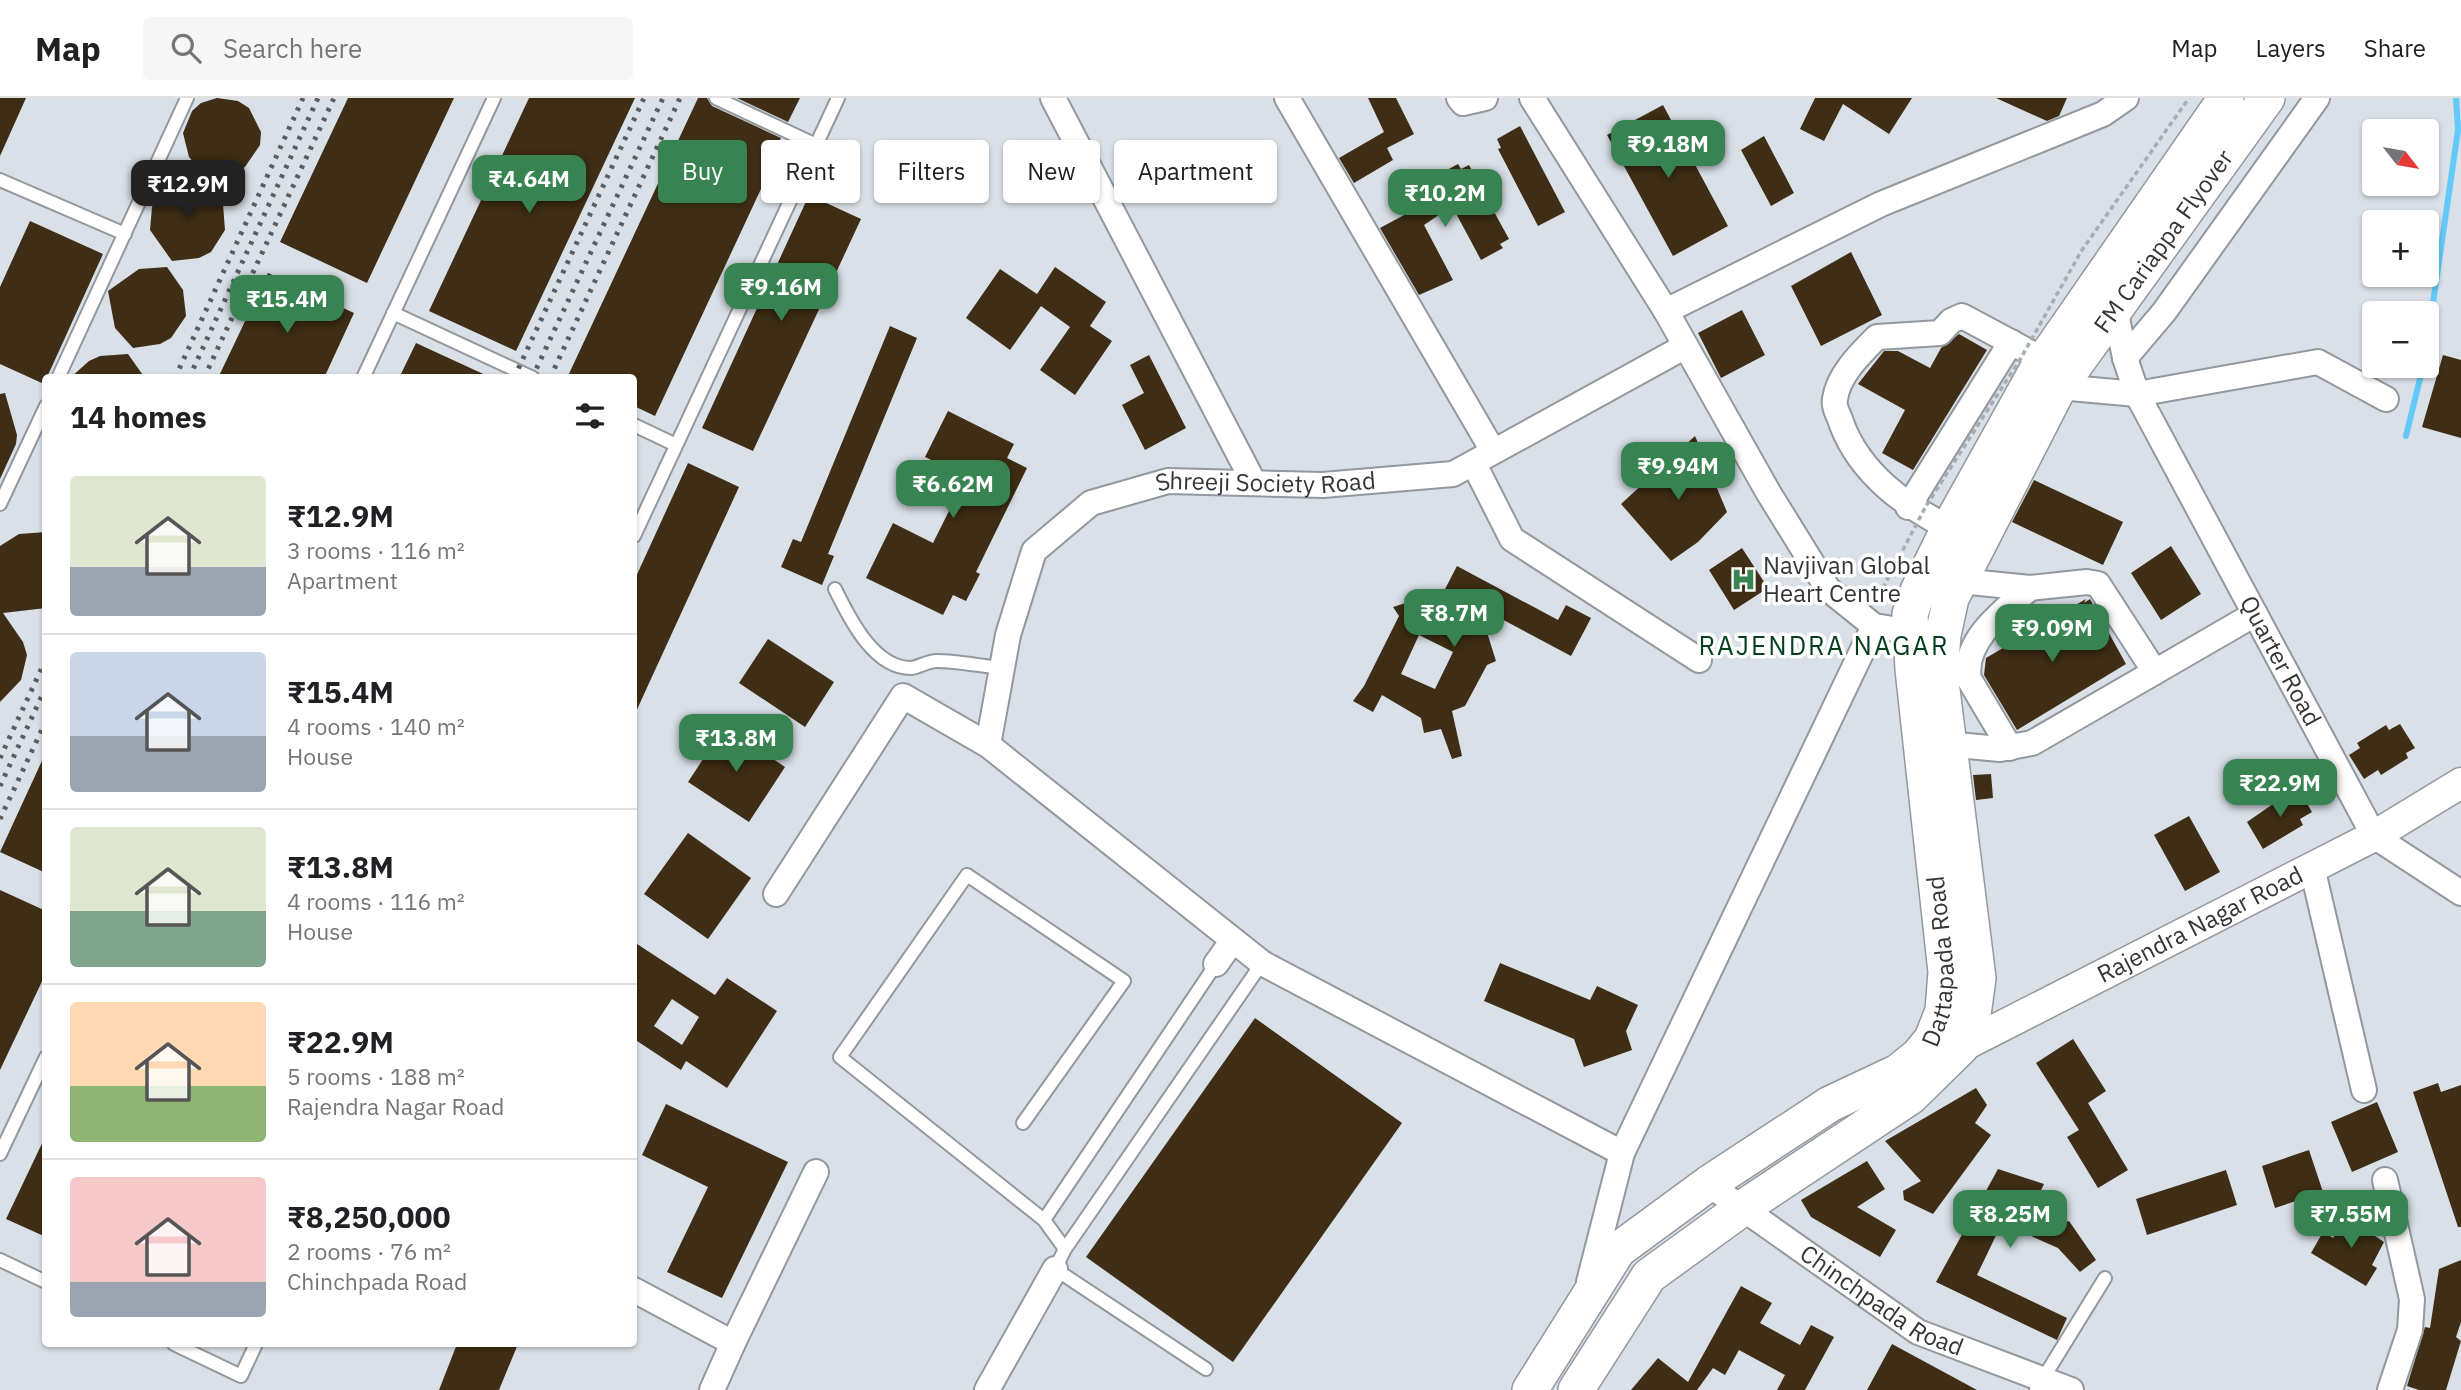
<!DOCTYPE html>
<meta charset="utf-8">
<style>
body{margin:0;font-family:"IBM Plex Sans",sans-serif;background:#f6f6f6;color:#202124;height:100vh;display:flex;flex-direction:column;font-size:26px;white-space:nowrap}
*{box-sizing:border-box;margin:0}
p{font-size:23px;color:#757577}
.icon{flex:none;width:38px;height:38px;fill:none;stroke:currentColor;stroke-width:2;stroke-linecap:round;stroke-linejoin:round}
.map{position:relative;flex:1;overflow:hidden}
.drawer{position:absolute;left:42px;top:276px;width:595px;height:973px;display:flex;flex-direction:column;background:#fff;border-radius:7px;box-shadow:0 2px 5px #0004}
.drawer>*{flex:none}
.banner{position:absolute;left:658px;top:42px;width:665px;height:63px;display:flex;gap:14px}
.needle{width:46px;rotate:121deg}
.controls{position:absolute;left:2362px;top:21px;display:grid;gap:14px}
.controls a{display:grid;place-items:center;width:77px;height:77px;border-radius:7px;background:#fff;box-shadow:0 2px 5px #0004;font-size:35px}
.price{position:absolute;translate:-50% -60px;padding:0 16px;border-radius:14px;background:#378352;color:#fff;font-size:23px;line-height:46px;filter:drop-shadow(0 2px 4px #0008)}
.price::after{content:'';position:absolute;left:50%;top:42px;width:21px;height:16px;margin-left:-10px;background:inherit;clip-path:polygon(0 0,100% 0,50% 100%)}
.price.selected{background:#222;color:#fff}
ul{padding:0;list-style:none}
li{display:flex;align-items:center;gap:21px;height:175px;padding:0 28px}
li+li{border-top:2px solid #e0e0e0}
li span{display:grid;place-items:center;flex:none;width:196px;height:140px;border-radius:7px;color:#555}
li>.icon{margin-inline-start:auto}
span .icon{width:84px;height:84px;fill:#fffc;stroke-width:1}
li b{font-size:30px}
h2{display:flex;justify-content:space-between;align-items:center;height:84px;padding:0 28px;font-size:30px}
.chip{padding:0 24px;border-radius:7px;background:#fff;box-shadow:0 2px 5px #0004;font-size:24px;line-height:63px}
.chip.selected{background:#378352;color:#fff}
header{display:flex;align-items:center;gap:42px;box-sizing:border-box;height:98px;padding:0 35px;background:#fff;border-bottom:2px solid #e0e0e0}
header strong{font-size:33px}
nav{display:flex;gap:38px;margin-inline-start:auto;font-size:24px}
.search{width:490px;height:63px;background:#f6f6f6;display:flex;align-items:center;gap:18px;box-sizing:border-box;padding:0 24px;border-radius:7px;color:#757577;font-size:26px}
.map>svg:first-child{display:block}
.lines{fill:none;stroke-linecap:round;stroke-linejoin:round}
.stream{stroke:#63c9f8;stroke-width:6}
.building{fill:#3f2e15;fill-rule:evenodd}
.service-casing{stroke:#92989f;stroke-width:16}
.minor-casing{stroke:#92989f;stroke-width:28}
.tertiary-casing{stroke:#92989f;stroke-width:33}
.secondary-casing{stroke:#92989f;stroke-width:38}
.service{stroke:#fff;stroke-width:12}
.minor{stroke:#fff;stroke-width:24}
.tertiary{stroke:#fff;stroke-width:30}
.secondary{stroke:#fff;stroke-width:35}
.rail{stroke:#5a5d61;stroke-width:5;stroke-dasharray:3.5 7;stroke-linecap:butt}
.path-bridge{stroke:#a6acb2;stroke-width:3.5;stroke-dasharray:5 3.5;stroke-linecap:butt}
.labels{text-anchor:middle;stroke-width:7;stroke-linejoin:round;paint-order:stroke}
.street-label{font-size:24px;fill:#333538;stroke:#fff}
.poi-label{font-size:24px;fill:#333538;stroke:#fff;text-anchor:start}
.neighbourhood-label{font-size:26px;letter-spacing:2px;fill:#053f1e;stroke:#fff}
</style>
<header>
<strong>Map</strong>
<div class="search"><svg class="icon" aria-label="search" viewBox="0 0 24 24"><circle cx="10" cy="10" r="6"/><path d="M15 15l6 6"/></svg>Search here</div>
<nav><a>Map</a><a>Layers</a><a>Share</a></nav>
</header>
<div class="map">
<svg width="2461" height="1292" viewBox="0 0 2461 1292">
<rect width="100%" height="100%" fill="#d9e0e7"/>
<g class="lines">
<!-- stream -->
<path class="stream" d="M2427,247L2458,32L2456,0
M2406,338L2423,268"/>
</g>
<!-- building -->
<path class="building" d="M0,0H26L0,58Z
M217,0L238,3L249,10L261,34L260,47L245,69L234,75L206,79L189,59L183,35L192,13L201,5Z
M348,0H454L367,185L280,144Z
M529,0H635L516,253L429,213Z
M698,0H707L712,8L781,40L779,44L782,46L655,318L634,308V280H567Z
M737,0H800L788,24Z
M1368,0H1396L1414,36L1387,50L1393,62L1354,85L1339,60L1384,34Z
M1815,0H1912L1889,36L1843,6L1824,43L1800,31Z
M1996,0H2067L2059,18L2047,23Z
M1663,7L1728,128L1673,158L1607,37Z
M1520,28L1565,114L1538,128L1498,51L1501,50L1497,41Z
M1764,38L1794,95L1771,108L1741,52Z
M1458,66L1461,71L1469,67L1475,78L1479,76L1485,87L1481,90L1509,141L1500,146L1503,150L1481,162L1452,108L1424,127L1453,182L1419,197L1380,130L1445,95L1436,78Z
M206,83L223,106L225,132L211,154L199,160L172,163L150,132L152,109L167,90L178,85Z
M809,97L861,121L753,353L702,330Z
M30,123L103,156L44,286L0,266V189Z
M1851,154L1882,217L1821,248L1791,188Z
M167,169L183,192L186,218L171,240L160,246L133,250L115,230L108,193L139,171Z
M1055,169L1106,204L1090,228L1112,243L1075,297L1040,272L1070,229L1041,208L1010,252L966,220L1000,171L1037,196Z
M268,175L354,215L324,280H218Z
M1742,212L1765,257L1721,280L1698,235Z
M890,228L917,240L828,456L834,458L822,487L781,469L793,441L801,444Z
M1959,236L1987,252L1913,372L1882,355L1905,312L1858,286L1884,253H1898L1930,270L1941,250Z
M416,245L492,280H399Z
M128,256L145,280H70L89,263L100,258Z
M1149,257L1186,330L1145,352L1122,307L1144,295L1130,267Z
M2443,257L2461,262V340L2422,329Z
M5,295L17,337L16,346L0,381V296Z
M948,313L1014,346L1007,360L1027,370L976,474L980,476L966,503L953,497L943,517L866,480L893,425L933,445L966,379L925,359Z
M1695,338L1727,414L1698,444L1671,463L1621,406Z
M688,365L739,389L634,618V483Z
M2034,382L2123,424L2103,467L2012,424Z
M46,434V510L3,515L23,544L27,557L21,582L0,604V448L19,436Z
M2171,448L2201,496L2161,522L2131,475Z
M1742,450L1768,490L1734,512L1709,472Z
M1457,468L1558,522L1566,507L1591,520L1571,558L1479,509L1496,563L1487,567L1465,608L1452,613L1462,658L1452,661L1441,631L1424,635L1421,620L1382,597L1373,614L1353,603L1364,588L1399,518L1393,509L1444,493ZM1419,537L1453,554L1435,591L1401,576Z
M2086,501L2084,505L2090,501L2126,566L2017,632L1984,577L1986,560Z
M768,541L834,584L805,629L739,585Z
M721,626L785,669L749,724L688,684L713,646L709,643Z
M2400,626L2415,650L2406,655L2408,660L2381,677L2378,672L2364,681L2349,657L2360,650L2357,645L2386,627L2389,632Z
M46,654V775L0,754Z
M1991,676L1993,700L1976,702L1973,677Z
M2299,692L2312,714L2300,721L2303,727L2263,751L2247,724L2286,697L2287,700Z
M2189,718L2220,774L2185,793L2154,737Z
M688,735L751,780L708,841L644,796Z
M0,792L46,813V875L0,972Z
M634,844L715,897L727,880L777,913L727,990L686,963L681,972L634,941ZM672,901L699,919L682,947L654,928Z
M1500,865L1590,902L1597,888L1638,907L1626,933L1632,952L1584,969L1574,941L1484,903Z
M1255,920L1402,1025L1233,1264L1086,1159Z
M2073,941L2106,993L2088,1005L2128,1072L2098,1090L2067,1039L2079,1032L2036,965Z
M2438,985L2441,994L2461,987V1129H2458L2413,994Z
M1976,990L1987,1007L1975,1025L1991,1037L1933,1116L1904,1102L1903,1093L1921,1083L1885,1043Z
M2377,1004L2398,1054L2352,1074L2331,1024Z
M666,1006L788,1064L722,1200L667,1174L708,1089L642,1057Z
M46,1037V1139L6,1121Z
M2309,1052L2323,1094L2275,1110L2262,1068Z
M1867,1063L1885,1091L1857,1109L1896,1132L1880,1159L1811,1119L1801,1102Z
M1998,1071L2044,1086L2034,1107L2054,1117L2037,1127L2039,1133L2069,1123L2096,1162L2080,1174L2058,1150L2002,1125L1977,1177L2067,1220L2057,1242L1936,1184Z
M2226,1072L2237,1107L2147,1137L2136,1101Z
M2345,1120L2356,1127L2358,1123L2377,1135L2375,1138L2384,1144L2372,1167L2377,1170L2366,1188L2311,1155L2323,1134L2333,1140Z
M2461,1162V1224L2456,1239L2461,1243L2446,1292H2419L2407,1288L2425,1229L2430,1230L2439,1171Z
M1741,1188L1772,1205L1760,1225L1800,1247L1811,1227L1834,1239L1805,1292H1777L1785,1277L1739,1252L1725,1277L1713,1270L1697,1292H1631L1658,1260L1688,1284Z
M457,1246H518L499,1292H439Z
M1892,1246L1977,1292H1867Z"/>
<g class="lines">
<defs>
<path id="service" d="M716,0L816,47
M0,82L125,136
M393,215L533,280
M58,280L187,0
M363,280L494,0
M634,327L676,347
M0,406L46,308
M634,438L838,0
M835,491C849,519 873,570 911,570C919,569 928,563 937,563C958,563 980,568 1002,570
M1023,1025L1124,883L967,777L840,959L1044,1122
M0,1056L46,959
M1065,1151L1044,1122L1216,866
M0,1162L46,1184
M174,1246L241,1278L256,1246
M1206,1271L1055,1171L1065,1151L1262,865
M2036,1292L2105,1180"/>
<g id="minor">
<path d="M1053,0L1254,385"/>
<path d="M1287,0L1493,353"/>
<path d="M1459,0L1463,5L1485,0"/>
<path d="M1532,0L1666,213L1768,394L1828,491L1874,528L1926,536"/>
<path id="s1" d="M2115,210L2125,260L2137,296L2374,738L2461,795"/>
<path d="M1666,213L1881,106L2103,16L2126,0"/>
<path d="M2125,260L2164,214L2317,0"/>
<path d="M2059,289L2137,296L2318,264L2386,301"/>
<path d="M1474,366L1512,441L1699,562"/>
<path d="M1908,409L2011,244"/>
<path d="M1949,430C1904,407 1861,376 1842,327C1840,319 1833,309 1835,301C1838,277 1861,255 1877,239L1940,235L1951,223L1962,218L2044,262"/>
<path d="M1960,483L2030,490L2087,484L2098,486L2155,574"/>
<path d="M1935,645L2000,651L2032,645L2255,516"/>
<path id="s2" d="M988,647L1008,537L1034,453L1091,405L1168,383L1323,387L1453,376L1684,249"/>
<path d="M2010,650L1969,581C1962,543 2004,512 2030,490"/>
<path d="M2312,769L2364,992"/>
<path d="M776,796L903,598L988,647L1262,865L1622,1055"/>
<path d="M1216,866L1233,842"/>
<path d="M2385,1082L2412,1201L2410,1232L2390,1292"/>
<path id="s3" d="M1708,1086L1918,1234L2071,1292"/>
<path d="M1589,1184L1622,1055L1874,528"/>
<path d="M634,1192L733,1245L712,1292"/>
<path d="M733,1245L816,1074"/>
<path d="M987,1292L1055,1171"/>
</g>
<g id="tertiary">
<path id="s4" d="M1950,946L1961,949L2374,738L2461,685"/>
</g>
<g id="secondary">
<path id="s5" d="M1530,1292L1618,1152L1708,1086L1830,1006L1898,974L1918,958L1932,941L1943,913L1946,874L1913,571L1910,516L1918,493L1949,430L2036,274L2226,0"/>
<path id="s6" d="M1576,1292L1649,1178L1744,1109L1910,999L1961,949L1971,931L1978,880L1940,576L1943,537L1951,500L2059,289L2267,0"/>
</g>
</defs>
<!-- service casing -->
<use href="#service" class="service-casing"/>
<!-- minor casing -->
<use href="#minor" class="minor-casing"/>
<!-- tertiary casing -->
<use href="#tertiary" class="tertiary-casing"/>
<!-- secondary casing -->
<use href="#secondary" class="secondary-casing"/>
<!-- service -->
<use href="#service" class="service"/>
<!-- minor -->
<use href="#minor" class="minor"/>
<!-- tertiary -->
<use href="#tertiary" class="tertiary"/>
<!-- secondary -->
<use href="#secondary" class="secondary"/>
<!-- rail -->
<path class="rail" d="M175,280L303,0
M189,280L318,0
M204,280L334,0
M514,280L644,0
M532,280L663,0
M550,280L680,0
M0,660L46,561
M0,688L46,589
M0,721L46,623"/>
<!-- path-bridge -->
<path class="path-bridge" d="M1875,505L1926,408L2021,260L2082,152L2189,0"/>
</g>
<!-- icons -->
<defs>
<symbol id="hospital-bare" viewBox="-9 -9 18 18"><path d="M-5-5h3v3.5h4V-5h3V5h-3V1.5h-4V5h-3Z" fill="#378352" stroke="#fff" stroke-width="2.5" paint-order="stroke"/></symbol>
</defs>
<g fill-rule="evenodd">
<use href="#hospital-bare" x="1726" y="464" width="35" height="35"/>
</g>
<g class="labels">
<!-- street labels -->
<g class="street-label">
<text dy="8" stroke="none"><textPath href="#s6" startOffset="1395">FM Cariappa Flyover</textPath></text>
<text dy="8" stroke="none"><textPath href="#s2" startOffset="452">Shreeji Society Road</textPath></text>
<text dy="8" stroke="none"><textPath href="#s1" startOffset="392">Quarter Road</textPath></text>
<text dy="8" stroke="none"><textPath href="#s4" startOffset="280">Rajendra Nagar Road</textPath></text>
<text dy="8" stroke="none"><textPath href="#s5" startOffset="625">Dattapada Road</textPath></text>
<text dy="8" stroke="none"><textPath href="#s3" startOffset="210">Chinchpada Road</textPath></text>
</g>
<!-- poi labels -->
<g class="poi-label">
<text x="1763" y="476">Navjivan Global<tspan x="1763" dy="28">Heart Centre</tspan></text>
</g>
<!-- neighbourhood labels -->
<g class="neighbourhood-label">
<text x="1824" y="557">RAJENDRA NAGAR</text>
</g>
</g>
</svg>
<div class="controls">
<a><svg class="needle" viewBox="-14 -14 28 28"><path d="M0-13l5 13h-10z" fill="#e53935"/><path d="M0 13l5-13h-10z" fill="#757577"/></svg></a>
<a>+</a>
<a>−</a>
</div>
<b class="price" style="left:1668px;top:82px">₹9.18M</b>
<b class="price" style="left:529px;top:117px">₹4.64M</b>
<b class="price selected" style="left:188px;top:122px">₹12.9M</b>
<b class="price" style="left:1445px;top:131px">₹10.2M</b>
<b class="price" style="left:781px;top:225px">₹9.16M</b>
<b class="price" style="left:287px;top:237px">₹15.4M</b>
<b class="price" style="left:1678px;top:404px">₹9.94M</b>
<b class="price" style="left:953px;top:422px">₹6.62M</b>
<b class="price" style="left:1454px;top:551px">₹8.7M</b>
<b class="price" style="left:2052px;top:566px">₹9.09M</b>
<b class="price" style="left:736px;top:676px">₹13.8M</b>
<b class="price" style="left:2280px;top:721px">₹22.9M</b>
<b class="price" style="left:2010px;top:1152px">₹8.25M</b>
<b class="price" style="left:2351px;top:1152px">₹7.55M</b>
<div class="banner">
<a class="chip selected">Buy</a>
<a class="chip">Rent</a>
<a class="chip">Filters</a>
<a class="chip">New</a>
<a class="chip">Apartment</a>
</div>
<section class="drawer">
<h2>14 homes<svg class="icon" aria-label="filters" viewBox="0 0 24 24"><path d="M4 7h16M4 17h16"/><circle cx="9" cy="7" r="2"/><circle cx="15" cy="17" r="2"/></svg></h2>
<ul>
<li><span style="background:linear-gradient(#dfe7d0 65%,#9aa5b1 0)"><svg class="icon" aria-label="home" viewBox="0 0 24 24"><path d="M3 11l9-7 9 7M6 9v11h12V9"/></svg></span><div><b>₹12.9M</b><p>3 rooms · 116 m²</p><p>Apartment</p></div></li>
<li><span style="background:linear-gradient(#c9d6e8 60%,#9aa5b1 0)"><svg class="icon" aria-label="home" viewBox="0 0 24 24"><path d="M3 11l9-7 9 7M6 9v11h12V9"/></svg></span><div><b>₹15.4M</b><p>4 rooms · 140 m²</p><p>House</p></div></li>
<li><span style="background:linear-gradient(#dfe7d0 60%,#7fa58c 0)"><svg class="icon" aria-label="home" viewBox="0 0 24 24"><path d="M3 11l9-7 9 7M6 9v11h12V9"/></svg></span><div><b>₹13.8M</b><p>4 rooms · 116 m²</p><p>House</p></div></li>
<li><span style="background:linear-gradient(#ffd9b3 60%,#8fb573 0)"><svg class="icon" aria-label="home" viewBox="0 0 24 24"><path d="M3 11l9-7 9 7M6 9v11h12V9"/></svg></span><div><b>₹22.9M</b><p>5 rooms · 188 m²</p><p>Rajendra Nagar Road</p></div></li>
<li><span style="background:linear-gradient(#f6c9c9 75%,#9aa5b1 0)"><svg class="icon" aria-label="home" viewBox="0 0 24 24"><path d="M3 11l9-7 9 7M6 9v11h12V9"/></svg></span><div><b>₹8,250,000</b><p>2 rooms · 76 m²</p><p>Chinchpada Road</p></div></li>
</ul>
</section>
</div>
